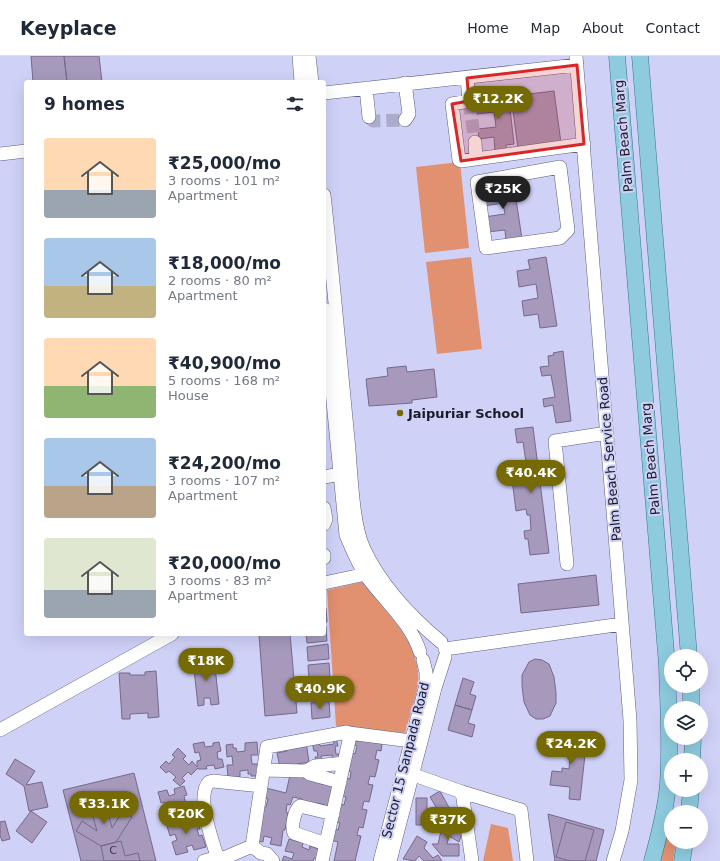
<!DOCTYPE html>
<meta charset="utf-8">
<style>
body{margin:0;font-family:"DejaVu Sans",sans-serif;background:#f2f2f3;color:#1f2937;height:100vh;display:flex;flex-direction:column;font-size:15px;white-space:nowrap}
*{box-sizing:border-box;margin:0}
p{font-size:13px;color:#747a83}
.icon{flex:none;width:22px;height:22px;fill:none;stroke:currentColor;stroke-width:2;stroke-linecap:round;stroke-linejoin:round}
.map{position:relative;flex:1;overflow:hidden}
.panel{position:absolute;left:24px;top:24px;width:302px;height:556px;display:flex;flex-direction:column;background:#fff;border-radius:4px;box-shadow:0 4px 16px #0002}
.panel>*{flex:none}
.tools{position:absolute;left:664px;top:593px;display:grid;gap:8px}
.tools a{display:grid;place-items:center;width:44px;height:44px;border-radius:50%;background:#fff;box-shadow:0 4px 16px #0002;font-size:20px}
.price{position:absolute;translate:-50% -34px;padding:0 9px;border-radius:14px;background:#756a03;color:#fff;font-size:13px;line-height:26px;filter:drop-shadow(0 1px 2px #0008)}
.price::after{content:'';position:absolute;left:50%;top:24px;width:12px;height:9px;margin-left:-6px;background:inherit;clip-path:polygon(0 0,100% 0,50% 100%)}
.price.current{background:#222;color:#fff}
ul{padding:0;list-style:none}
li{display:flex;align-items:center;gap:12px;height:100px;padding:0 20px}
li span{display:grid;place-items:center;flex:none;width:112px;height:80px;border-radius:4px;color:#555}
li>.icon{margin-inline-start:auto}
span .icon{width:48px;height:48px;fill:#fffc;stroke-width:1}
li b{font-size:17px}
h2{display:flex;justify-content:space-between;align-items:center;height:48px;padding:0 20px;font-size:17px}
header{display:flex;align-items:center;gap:24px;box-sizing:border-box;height:56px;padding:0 20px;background:#fff;border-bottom:1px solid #e0e1e3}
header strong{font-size:19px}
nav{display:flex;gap:22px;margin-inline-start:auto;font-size:14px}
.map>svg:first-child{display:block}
.green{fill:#e19070}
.building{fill:#a699bc;stroke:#76698b}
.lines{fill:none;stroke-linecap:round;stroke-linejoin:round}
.minor-tunnel{stroke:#abaccd;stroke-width:13;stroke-dasharray:13 6;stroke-linecap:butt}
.minor-casing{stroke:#5e5f80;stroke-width:14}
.major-casing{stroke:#347690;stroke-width:17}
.minor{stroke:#fff;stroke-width:13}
.major{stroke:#8ecbde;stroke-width:16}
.marked{fill:#d62828;fill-opacity:0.2;stroke:#d62828;stroke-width:3;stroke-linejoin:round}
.poi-dot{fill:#756a03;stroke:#cfd1f7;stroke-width:1.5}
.labels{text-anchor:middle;stroke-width:4;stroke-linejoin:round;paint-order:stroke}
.number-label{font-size:11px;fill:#3c3a4c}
.street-label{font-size:13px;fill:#191a27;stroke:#cfd1f7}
.poi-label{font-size:13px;font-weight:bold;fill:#191a27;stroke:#cfd1f7;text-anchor:start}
</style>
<header>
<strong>Keyplace</strong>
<nav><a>Home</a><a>Map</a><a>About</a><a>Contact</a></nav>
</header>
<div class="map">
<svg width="720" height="805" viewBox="0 0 720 805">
<rect width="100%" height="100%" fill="#cfd1f7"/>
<!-- green -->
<path class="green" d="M460,106L469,192L425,197L416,111Z
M471,201L482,293L437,298L426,206Z
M362,526C385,555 423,589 418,629C415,645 409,662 405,677L336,670L327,534Z
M491,768L508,772L513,805H483Z
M669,768H671V786H676L673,805H659Z"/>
<!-- building -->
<path class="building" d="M31,0H64L67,26H33Z
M64,0H99L102,26H67Z
M499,34V36L508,35L514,88L506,89V94L495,96L494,81L479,83L478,73L496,71L494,56L477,58L476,46L487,44L486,39L492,38L491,35Z
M554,35L561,87L518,92L511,40Z
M513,123L522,183L506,186L505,174L487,176L484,161L505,158L503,147L484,150L481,135L495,133L494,125Z
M546,201L557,270L540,272L538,258L524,260L522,245L538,242L536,228L519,231L517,215L530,213L528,204Z
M563,295L571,365L556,367L553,349L544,351L543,343L555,341L551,319L542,320L540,311L549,310L548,300L554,299L553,297Z
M406,310L407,316L434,313L437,341L412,344V347L369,350L366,323L388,320L387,312Z
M533,371L549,497L530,499L528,483H525L524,475L531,474L530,459H527L526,453L516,455L511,415L527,413L523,386L517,387L515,373Z
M596,519L599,549L521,557L518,528Z
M324,552H326L327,566L324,567Z
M324,570H326L327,585L307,587L306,578H324Z
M259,578H290L297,657L265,660Z
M328,588L329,603L308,605L307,591Z
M214,601L219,648L211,649L210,642H204V649L198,650L193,604L200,603L201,609L211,608L210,602Z
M535,603L542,604L549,608L554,621L556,637V647L550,660L543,663H536L530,659L524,646L522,630V619L529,606Z
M329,607L330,622L309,624L308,609Z
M156,615L159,661L148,662V657L130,658V663H122L119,617H130V619H145V616Z
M463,622L474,626L470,638L476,640L472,654L455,649Z
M328,626L330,641L312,643L310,628Z
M329,645L330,661L312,663L311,647Z
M455,649L472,654L468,667L475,669L472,681L448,674Z
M574,679L587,681L580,744L569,743L570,731L550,729L552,715L562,716V712L569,713L570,701L552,699L553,688H559V686L568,687L569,682H573Z
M336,682L338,690H335L336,698H339L340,704L333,705L332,699L321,700L322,706L316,707L315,701H318L317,695H314L312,686L319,685L320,690L334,688L333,683Z
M355,682L382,688L381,695L377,694L375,703L379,704L375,721L370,720L368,728L373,729L369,746L364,745L362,753L367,754L363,772L359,771L357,779L361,780L355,805H334L338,786L331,784L334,773L338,774L340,767L336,766L340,748L344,749L346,741L342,740L346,722L350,723L351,716L349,715L350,706L352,697L355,698L357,690L354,689Z
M204,686L205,691L213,690V687L219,686L221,695L217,696L218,703H222L224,711L215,713L214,709L206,710L207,713H198V712L191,719L188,716L182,722L185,725L180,730L173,724L176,721L169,715L166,717L160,711L166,705L169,708L175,701L172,699L178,692L186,700L183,703L189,709L192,705L197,711V705L201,704L199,696L195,697L193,688Z
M257,686L258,699H251L252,708H259L260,720H251V718H248V714L240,715V721L228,722L227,709H233L232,700L227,701L226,689L233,688V692H236L237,696L245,695V687Z
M306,686L309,706L280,711L277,697L287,695L286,689Z
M15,703L35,715L26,729L42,726L48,751L29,755L24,730L6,718Z
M134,717L156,805H81L63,734Z
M290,719L322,726L321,728L338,730L333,753L324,752L325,749L317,747V750L301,746L302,743L293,741L290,749L287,748L286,756L288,757L285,774H283L281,790L270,788L272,782L264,780L263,786L254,784L262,750L266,751L268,743L264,742L266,732L286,737Z
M184,730L187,739L184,740L186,748H189L192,756L182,759L180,752L173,754L175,761L166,763L164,755L167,754L165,746L161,747L158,736L167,734L169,740L175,738L174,733Z
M440,735L453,759L443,765L440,759L427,763V769H416V742H427V753L436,751L430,741Z
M104,742L112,772L123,755L132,761L116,786L101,790L76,775L82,765L97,775L89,746Z
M31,755L47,766L32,787L16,775Z
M548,758L604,774L596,805H555Z
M196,759L200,773H197L199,780L202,779L206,791L194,794L192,789L186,791L188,796L176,799L172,786L177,784L175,778L170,780L166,767L178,764L180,769L188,767L186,762Z
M5,765L10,783L2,785L0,779V766Z
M566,766L594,774L585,805H570L556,801Z
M440,767L462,777L459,786L449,780L447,788H459V800H442L432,788H438L441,775L436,772Z
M417,780L427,786L424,792L433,802L438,799L442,805H424L419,800L415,805L403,803Z
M289,783L303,787L302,791L309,794L310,790L322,794L319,803L314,802L313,805H282L284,800L292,803L294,797L285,795Z
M121,785L125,800L138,797L140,805H104L101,790Z"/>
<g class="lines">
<!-- minor-tunnel -->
<path class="minor-tunnel" d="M469,45L475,86
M369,61L373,65L405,64"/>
<defs>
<path id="minor" d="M299,0L301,26
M309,0L312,26
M576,0L630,664L631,724L622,775L613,805
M467,22L469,45L452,48L459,104L461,105L584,88
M366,32L369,61
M324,37L577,9
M405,64L409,58L405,27
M475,86L476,103
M0,98L26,95
M560,111L568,174L560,182L486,192L477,126Z
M324,139C333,220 340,302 348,383C351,413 352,468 364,493C381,529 411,561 441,586
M324,253L346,479C352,493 357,506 365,518C383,544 410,565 420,596
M324,421L340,418
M324,452L326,463L324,468
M324,499V502
M567,508L555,385L607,377
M324,527L366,518L372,514
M445,593L622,568
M0,674L172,578
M349,677L411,685
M263,714L306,715
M414,719L462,736L521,754L527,805
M340,726L310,718L306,715L315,710L344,707
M462,736L472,805
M326,788L294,777C291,771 294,755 300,750L333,758
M252,790L267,691L347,676L350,680L322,805
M252,790L224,802L219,801L216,797C211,780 196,740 209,726L213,725L261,730
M252,790L261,797L267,798L273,805
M204,805L219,801
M380,805L426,629V616L423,604
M390,805L435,632L445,601"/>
<path id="major" d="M617,0L667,609C668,648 671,688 668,728C666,754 659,780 652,805
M640,0L689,600
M691,630V652
M692,704L693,682
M689,756L691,734
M682,805L685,786"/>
</defs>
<!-- minor casing -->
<use href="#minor" class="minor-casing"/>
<!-- major casing -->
<use href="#major" class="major-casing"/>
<!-- minor -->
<use href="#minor" class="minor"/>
<!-- major -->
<use href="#major" class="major"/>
</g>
<!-- marked area -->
<path class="marked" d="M577,9L584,88L461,105L452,48L469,45L467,22Z"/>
<!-- markers -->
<circle class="poi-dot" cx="400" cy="357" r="4"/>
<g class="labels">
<!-- number labels -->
<g class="number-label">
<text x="113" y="798">C</text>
</g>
<!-- street labels -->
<g class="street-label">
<text transform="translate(623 80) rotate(-95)" y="5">Palm Beach Marg</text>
<text transform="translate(609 403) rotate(-95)" y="5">Palm Beach Service Road</text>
<text transform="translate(650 403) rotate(-95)" y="5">Palm Beach Marg</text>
<text transform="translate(405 704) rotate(-76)" y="5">Sector 15 Sanpada Road</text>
</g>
<!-- poi labels -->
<g class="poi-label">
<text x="408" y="362">Jaipuriar School</text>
</g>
</g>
</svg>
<div class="tools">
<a><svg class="icon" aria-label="locate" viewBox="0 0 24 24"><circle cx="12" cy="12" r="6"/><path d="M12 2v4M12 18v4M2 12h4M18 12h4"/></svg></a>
<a><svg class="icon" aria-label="layers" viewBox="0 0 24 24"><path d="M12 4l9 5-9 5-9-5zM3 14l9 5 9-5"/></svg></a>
<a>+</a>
<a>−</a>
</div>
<b class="price" style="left:498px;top:64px">₹12.2K</b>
<b class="price current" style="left:503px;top:154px">₹25K</b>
<b class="price" style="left:531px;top:438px">₹40.4K</b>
<b class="price" style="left:206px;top:626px">₹18K</b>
<b class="price" style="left:320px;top:654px">₹40.9K</b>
<b class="price" style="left:571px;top:709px">₹24.2K</b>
<b class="price" style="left:104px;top:769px">₹33.1K</b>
<b class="price" style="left:186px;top:779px">₹20K</b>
<b class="price" style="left:448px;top:785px">₹37K</b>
<section class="panel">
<h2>9 homes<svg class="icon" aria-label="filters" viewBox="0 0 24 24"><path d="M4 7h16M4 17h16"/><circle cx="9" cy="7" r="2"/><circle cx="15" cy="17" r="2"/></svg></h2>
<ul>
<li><span style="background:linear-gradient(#ffd9b3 65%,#9aa5b1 0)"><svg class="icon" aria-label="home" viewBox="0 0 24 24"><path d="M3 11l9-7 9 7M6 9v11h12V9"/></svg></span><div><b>₹25,000/mo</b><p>3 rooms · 101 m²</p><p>Apartment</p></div></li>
<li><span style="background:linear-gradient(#a9c7e8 60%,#c2b280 0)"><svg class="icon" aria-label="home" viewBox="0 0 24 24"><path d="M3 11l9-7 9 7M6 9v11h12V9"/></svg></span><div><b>₹18,000/mo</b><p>2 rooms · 80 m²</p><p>Apartment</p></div></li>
<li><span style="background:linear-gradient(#ffd9b3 60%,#8fb573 0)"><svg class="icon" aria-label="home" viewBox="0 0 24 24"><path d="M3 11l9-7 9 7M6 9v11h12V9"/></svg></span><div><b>₹40,900/mo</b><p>5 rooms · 168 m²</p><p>House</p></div></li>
<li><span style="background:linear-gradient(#a9c7e8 60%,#b9a48a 0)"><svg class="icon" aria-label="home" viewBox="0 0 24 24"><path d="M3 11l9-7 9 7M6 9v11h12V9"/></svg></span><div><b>₹24,200/mo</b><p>3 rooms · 107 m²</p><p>Apartment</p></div></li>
<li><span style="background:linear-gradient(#dfe7d0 65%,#9aa5b1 0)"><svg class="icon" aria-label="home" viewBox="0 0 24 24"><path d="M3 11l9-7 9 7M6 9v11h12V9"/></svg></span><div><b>₹20,000/mo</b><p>3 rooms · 83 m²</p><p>Apartment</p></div></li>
</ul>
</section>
</div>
